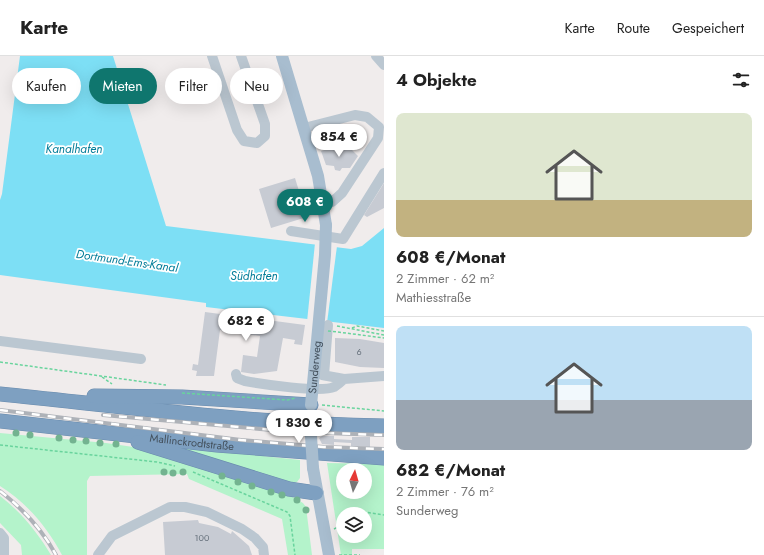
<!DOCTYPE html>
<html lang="de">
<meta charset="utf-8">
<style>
body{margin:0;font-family:Jost,sans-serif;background:#f2f2f2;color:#222;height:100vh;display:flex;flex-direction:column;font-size:15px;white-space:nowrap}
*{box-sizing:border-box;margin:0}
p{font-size:13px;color:#767676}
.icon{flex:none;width:22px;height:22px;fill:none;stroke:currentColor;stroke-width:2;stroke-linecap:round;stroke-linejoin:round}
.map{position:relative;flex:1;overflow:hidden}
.sheet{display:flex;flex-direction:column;background:#fff;width:380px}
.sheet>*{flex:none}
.guide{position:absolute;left:12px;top:12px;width:312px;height:36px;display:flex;gap:8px}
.needle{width:26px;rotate:5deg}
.fabs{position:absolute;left:336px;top:407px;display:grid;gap:8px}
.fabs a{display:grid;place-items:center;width:36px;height:36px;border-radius:50%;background:#fff;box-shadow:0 4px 16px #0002;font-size:20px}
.price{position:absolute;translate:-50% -34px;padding:0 9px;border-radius:14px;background:#fff;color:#222;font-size:13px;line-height:26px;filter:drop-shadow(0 1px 2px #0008)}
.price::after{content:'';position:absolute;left:50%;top:24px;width:12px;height:9px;margin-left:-6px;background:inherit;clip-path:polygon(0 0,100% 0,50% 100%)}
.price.active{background:#0f766e;color:#fff}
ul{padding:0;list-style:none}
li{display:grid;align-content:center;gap:8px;height:212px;padding:0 12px}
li+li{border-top:1px solid #e0e0e0}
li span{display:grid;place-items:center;height:124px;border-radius:8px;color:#555}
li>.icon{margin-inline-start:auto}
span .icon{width:72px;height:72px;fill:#fffc;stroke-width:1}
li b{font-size:17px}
h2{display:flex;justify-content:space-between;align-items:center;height:48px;padding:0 12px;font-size:17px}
.chip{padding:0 14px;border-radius:18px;background:#fff;box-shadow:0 4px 16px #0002;font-size:14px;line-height:36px}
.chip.active{background:#0f766e;color:#fff}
header{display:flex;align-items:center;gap:24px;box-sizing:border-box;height:56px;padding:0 20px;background:#fff;border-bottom:1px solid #e0e0e0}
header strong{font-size:19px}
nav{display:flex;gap:22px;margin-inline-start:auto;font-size:14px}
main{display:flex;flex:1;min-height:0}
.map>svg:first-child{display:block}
.green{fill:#b4f3cb;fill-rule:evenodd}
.water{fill:#7ddff5}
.pier{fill:#f0ecec}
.building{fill:#c7cbd3}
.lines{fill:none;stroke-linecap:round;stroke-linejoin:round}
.highway-casing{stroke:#698bad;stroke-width:15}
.path{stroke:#69d49d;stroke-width:1.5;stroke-dasharray:3 2;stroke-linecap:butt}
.minor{stroke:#bbc7d1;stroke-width:10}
.major{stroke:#a8bdcf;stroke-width:12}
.highway{stroke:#7ea0c1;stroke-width:14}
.rail-casing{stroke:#aeb2b8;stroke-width:4}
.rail{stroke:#fff;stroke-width:2.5;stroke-dasharray:8;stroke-linecap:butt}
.path-bridge{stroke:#69d49d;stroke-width:1.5;stroke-dasharray:3 2;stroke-linecap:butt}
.major-bridge{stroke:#a8bdcf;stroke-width:12}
.tree{fill:#73b390}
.labels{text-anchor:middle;stroke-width:3.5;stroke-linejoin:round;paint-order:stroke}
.number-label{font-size:9px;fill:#646f7a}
.street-label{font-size:11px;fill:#43505c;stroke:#fff}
.water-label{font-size:12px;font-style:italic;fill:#037d99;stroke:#fff}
</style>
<header>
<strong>Karte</strong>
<nav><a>Karte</a><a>Route</a><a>Gespeichert</a></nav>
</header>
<main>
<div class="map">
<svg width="384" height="499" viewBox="0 0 384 499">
<rect width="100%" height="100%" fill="#f0ecec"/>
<!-- green -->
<path class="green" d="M0,377L106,387L147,393L286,437L303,447L306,451L312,499H288L282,463L189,423L187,418L90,420L87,425V499H62C48,472 26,446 0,430Z
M174,390L300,404V422L297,426L292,427Z
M327,407L384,408V493H352V499H341ZM343,414H365V436H343ZM343,458H365V480H343Z
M0,440C21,456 38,477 51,499H22L21,489L0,467Z"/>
<!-- water -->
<path class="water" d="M20,0H113L166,170L351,193L362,190L384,172V272L206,251V247L0,219V144L2,138Z"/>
<!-- pier -->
<path class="pier" d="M315,187L337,190L327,267L307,266Z"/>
<!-- building -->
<path class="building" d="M337,90L348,93L349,91L358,100L350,112H342L340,115L335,114L334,110L326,109L321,95Z
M295,122L307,161L271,172L259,133Z
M384,127V152L367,161L364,159Z
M205,256L305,269L302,289L294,288L295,284L283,282L277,315L254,318L241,316L243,299L257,301L260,280L220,274L214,320H196L197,315L192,314L193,308L198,309Z
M335,282L360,283L384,287V312L360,311L335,306Z
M322,380H334V383L352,384V381H370V391L351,390V387L334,386V389L322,388L319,382Z
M198,464L199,467L218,471L231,478L232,475L249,490L252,499H165L163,466Z"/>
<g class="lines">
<defs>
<g id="highway">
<path d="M0,338C128,351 256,368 384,370"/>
<path d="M94,340L182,341L311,349"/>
<path id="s1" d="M0,365L217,389L384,402"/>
<path d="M138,386L289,433L316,437"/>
</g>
</defs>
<!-- highway casing -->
<use href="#highway" class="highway-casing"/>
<!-- path -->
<path class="path" d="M337,270L384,279
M352,272L357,270L384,275
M338,276L384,282
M0,306L166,329
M102,321L112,328
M322,349L384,355
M0,389L157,406L175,410
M193,416L287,456L290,460L295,499
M354,458L358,455L384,459
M334,473L343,468
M339,499H360"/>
<!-- minor -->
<path class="minor" d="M212,0L237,74L244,85L257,87L265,80V68L241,0
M376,0L384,9
M304,72L355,59L367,61L379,71L378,82L342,137L332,146L323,147
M291,175L343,183L384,117
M0,285L141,303
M236,318L237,322L245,325C261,328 321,337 334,331C337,329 341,326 344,323
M322,319L344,323L384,320
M324,319L328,269
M0,477L4,482V499
M98,499L112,480L170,451H185L207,456L242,473L255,482L263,491L264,499"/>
<!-- major -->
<path class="major" d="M282,0L318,120L326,169
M313,412L329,499"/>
<!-- highway -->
<use href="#highway" class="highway"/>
<defs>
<path id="rail" d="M0,354L241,384L324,391L384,393
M103,359L295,376L384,379
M0,435C23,453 42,473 56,499"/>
</defs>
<!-- rail casing -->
<use href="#rail" class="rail-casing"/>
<!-- rail -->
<use href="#rail" class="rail"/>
<!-- path-bridge -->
<path class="path-bridge" d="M328,275L338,276
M182,337L287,344L296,342"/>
<!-- major-bridge -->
<g class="major-bridge">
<path id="s2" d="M311,349L325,199L326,169"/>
<path d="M310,364L313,412"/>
</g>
</g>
<!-- trees -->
<g class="tree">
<circle cx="16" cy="377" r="3.5"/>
<circle cx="30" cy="379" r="3.5"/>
<circle cx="59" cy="382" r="3.5"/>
<circle cx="73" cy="384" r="3.5"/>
<circle cx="86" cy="385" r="3.5"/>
<circle cx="100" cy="387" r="3.5"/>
<circle cx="116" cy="388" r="3.5"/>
<circle cx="164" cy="416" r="3.5"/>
<circle cx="183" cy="416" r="3.5"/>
<circle cx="173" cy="417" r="3.5"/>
<circle cx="222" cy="420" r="3.5"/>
<circle cx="238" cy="426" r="3.5"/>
<circle cx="252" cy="430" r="3.5"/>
<circle cx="271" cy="436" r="3.5"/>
<circle cx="282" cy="439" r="3.5"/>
<circle cx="297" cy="444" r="3.5"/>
<circle cx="306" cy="454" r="3.5"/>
</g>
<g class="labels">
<!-- number labels -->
<g class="number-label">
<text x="359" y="299">6</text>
<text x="202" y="485">100</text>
</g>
<!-- street labels -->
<g class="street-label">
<text dy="4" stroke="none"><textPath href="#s2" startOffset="38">Sunderweg</textPath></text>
<text dy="4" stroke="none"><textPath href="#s1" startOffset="193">Mallinckrodtstraße</textPath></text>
</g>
<!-- water labels -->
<g class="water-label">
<text x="74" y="97">Kanalhafen</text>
<text transform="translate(127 205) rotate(8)" y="4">Dortmund-Ems-Kanal</text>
<text x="254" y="224">Südhafen</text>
</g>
</g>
</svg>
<div class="fabs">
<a><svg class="needle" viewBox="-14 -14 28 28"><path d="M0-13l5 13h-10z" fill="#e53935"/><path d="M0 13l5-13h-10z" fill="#767676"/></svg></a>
<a><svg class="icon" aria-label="layers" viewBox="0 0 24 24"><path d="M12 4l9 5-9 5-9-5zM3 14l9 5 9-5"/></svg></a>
</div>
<b class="price" style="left:339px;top:102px">854 €</b>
<b class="price active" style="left:305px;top:167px">608 €</b>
<b class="price" style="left:246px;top:286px">682 €</b>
<b class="price" style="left:299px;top:388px">1 830 €</b>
<div class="guide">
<a class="chip">Kaufen</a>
<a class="chip active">Mieten</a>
<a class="chip">Filter</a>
<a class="chip">Neu</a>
</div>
</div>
<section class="sheet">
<h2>4 Objekte<svg class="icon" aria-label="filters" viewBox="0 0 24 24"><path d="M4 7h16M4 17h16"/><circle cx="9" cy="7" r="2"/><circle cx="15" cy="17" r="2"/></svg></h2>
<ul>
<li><span style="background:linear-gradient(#dfe7d0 70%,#c2b280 0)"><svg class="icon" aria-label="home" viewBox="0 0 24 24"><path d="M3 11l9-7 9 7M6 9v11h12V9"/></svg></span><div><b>608 €/Monat</b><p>2 Zimmer · 62 m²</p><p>Mathiesstraße</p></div></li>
<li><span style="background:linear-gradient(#bfe0f5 60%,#9aa5b1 0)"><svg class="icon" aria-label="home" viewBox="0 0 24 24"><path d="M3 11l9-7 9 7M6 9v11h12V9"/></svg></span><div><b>682 €/Monat</b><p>2 Zimmer · 76 m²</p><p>Sunderweg</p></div></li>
</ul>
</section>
</main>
